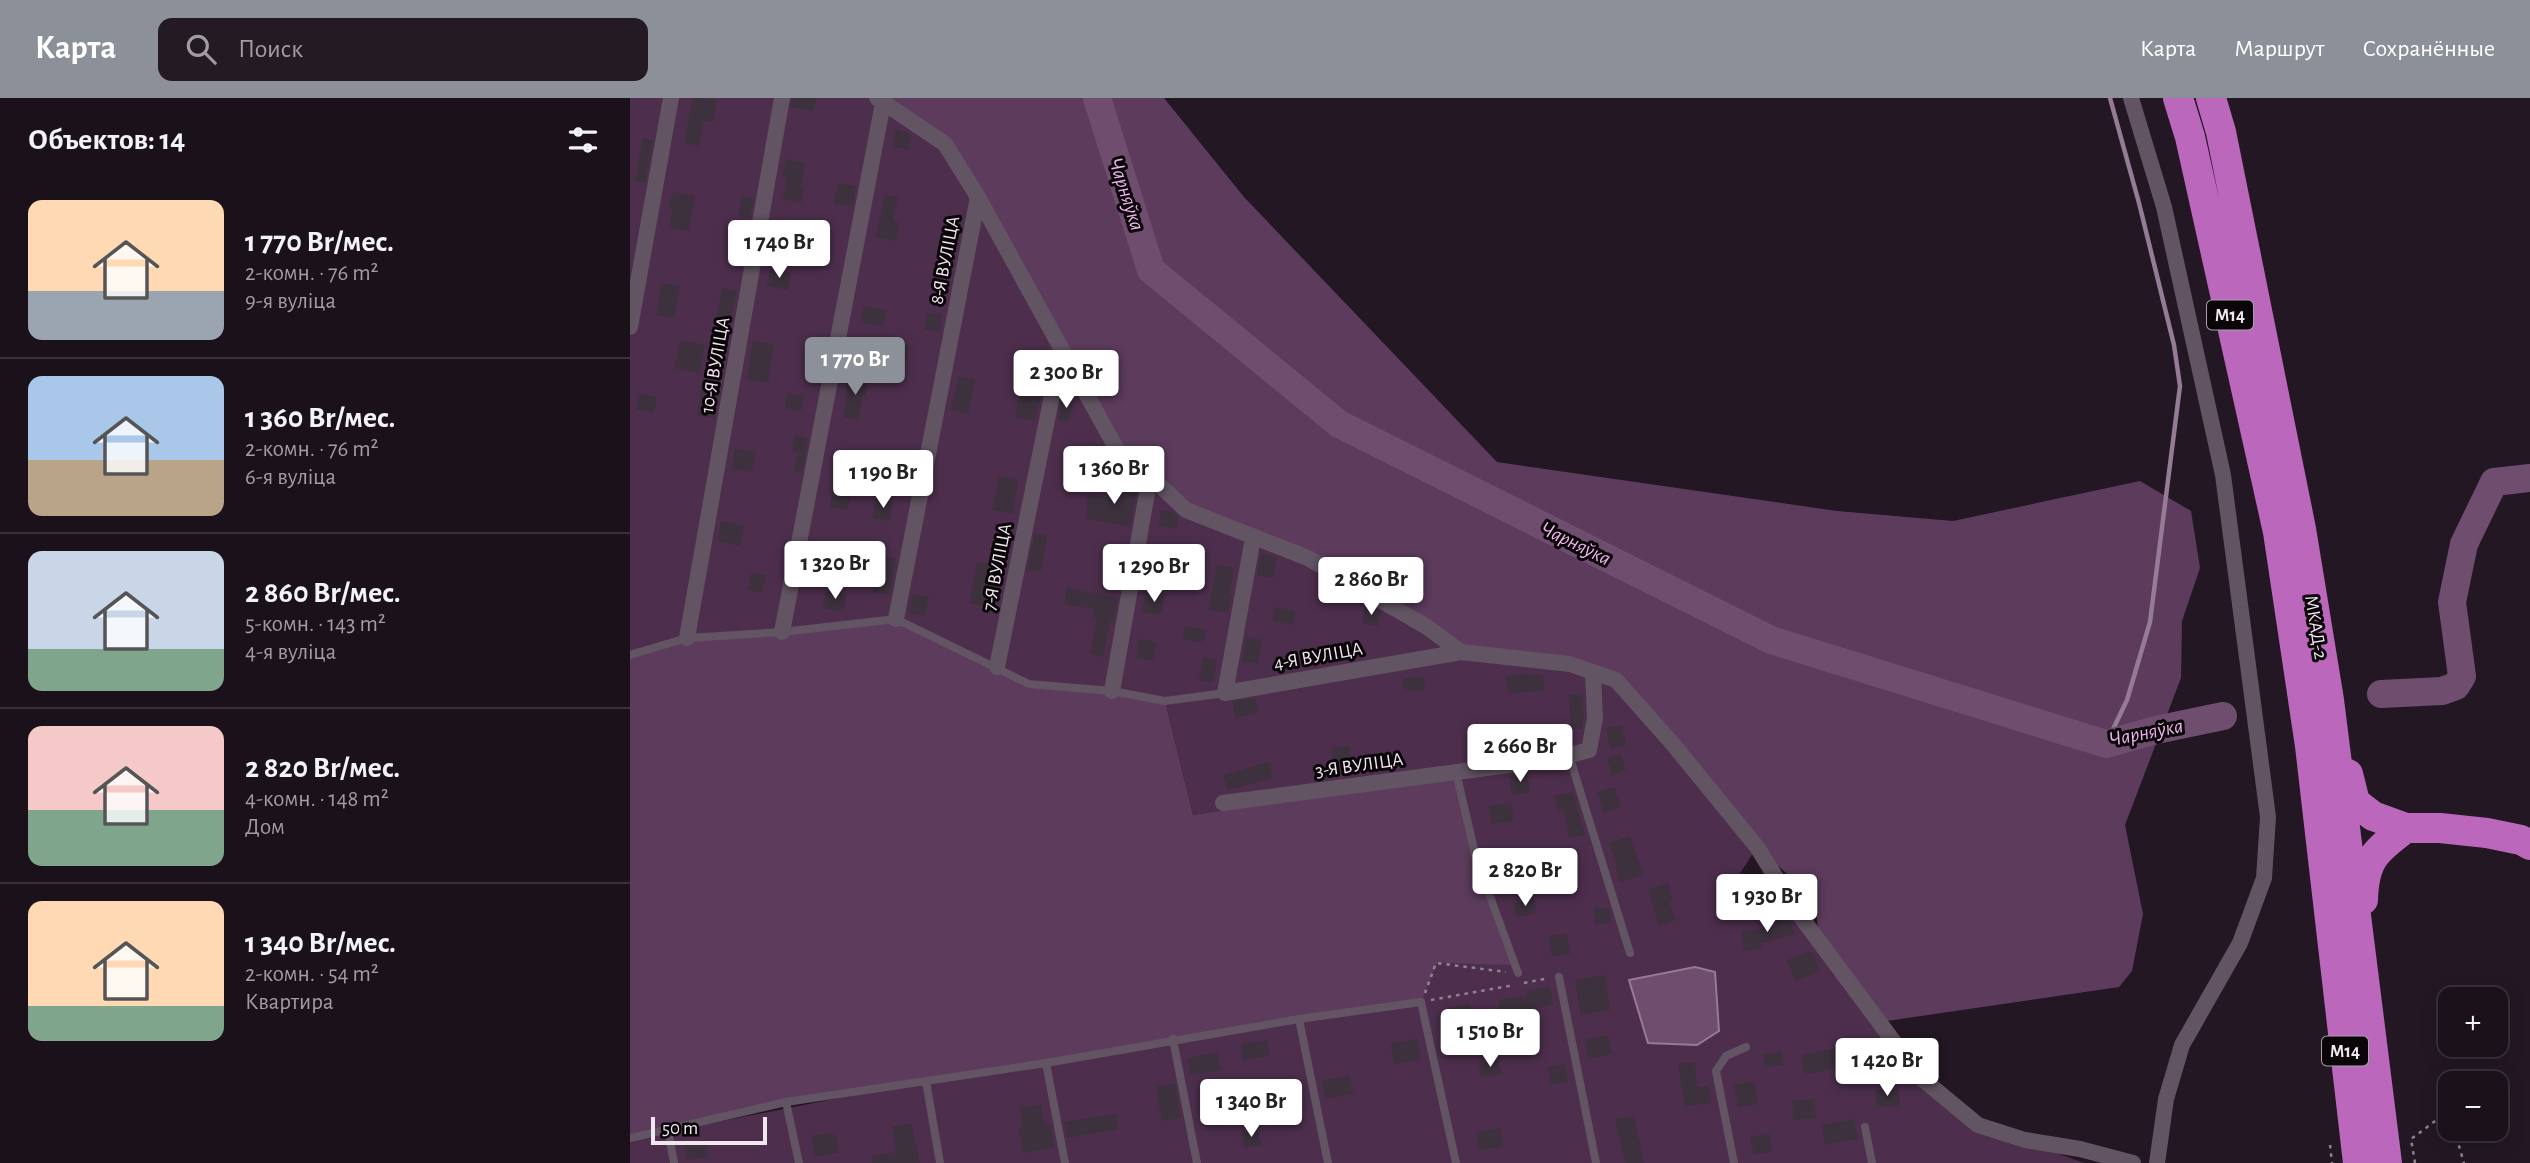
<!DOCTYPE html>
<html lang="ru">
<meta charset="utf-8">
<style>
body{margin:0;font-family:"Alegreya Sans",sans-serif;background:#231a23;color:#f1f3f6;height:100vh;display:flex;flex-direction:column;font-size:26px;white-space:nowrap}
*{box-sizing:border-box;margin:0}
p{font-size:23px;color:#9f9da2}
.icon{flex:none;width:38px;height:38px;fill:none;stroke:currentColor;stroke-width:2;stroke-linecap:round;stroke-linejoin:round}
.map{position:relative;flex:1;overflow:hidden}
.details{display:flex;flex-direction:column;background:#1a111a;width:630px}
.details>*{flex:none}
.fabs{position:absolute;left:1808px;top:889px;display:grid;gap:14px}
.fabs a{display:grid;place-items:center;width:70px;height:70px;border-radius:14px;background:#1a111a;box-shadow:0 4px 18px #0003,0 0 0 2px #383139;font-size:35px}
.scale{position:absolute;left:21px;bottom:18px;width:116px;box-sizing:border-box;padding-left:7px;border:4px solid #efe6ee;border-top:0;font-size:19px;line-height:24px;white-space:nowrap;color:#efe6ee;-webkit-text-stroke:5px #0a0509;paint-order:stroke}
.price{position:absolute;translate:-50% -60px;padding:0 16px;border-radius:7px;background:#fff;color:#222;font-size:23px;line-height:46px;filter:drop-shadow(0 2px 4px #0008)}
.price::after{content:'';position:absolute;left:50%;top:42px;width:21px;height:16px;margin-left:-10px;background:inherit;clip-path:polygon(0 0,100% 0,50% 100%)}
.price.active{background:#8c9099;color:#fff}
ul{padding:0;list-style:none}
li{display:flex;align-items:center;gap:21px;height:175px;padding:0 28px}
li+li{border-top:2px solid #383139}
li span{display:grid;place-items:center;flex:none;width:196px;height:140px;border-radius:14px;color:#555}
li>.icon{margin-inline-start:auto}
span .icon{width:84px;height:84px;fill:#fffc;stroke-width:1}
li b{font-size:30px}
h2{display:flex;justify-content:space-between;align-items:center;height:84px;padding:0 28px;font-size:30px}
header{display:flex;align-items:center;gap:42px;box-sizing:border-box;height:98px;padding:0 35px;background:#8c9099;color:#fff}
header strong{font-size:33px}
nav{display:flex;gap:38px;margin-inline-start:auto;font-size:24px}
.search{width:490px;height:63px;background:#231a23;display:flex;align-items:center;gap:18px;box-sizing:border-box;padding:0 24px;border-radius:14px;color:#9f9da2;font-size:26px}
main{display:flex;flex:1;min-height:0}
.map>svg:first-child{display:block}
.green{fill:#4d2f4d}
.forest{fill:#5c3b5c}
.water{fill:#6f4d6f;stroke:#957b95;stroke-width:2}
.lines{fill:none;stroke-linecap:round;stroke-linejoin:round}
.stream{stroke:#957b95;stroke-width:4.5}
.river{stroke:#6f4d6f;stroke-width:28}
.building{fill:#3e313e}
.path{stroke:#8f848e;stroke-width:2.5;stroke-dasharray:3.5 5;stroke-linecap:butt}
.lane{stroke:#625462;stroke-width:8}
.street{stroke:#625462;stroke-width:16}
.highway{stroke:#bb67bb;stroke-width:30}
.labels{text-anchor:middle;stroke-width:6;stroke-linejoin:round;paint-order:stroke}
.shield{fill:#0a0509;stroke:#aaa2a9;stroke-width:2}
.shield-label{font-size:18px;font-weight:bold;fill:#efe6ee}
.street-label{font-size:19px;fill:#efe6ee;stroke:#0a0509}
.water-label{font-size:21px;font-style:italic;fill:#eeb5ed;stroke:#0a0509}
</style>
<header>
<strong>Карта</strong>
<div class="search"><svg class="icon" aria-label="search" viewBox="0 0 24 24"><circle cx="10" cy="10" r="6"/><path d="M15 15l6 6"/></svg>Поиск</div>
<nav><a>Карта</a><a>Маршрут</a><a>Сохранённые</a></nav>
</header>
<main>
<section class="details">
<h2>Объектов: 14<svg class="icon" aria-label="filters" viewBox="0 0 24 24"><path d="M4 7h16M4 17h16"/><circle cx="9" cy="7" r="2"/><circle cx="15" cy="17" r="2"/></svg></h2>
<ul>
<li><span style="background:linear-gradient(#ffd9b3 65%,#9aa5b1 0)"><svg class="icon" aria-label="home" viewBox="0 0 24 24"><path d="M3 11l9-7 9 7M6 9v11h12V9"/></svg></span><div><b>1 770 Br/мес.</b><p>2-комн. · 76 m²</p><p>9-я вуліца</p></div></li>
<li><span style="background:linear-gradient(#a9c7e8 60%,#b9a48a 0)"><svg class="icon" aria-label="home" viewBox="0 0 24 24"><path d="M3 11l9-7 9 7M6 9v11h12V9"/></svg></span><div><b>1 360 Br/мес.</b><p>2-комн. · 76 m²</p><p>6-я вуліца</p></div></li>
<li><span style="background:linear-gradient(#c9d6e8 70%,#7fa58c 0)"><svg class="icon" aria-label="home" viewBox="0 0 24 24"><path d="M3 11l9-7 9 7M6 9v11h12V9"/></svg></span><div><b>2 860 Br/мес.</b><p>5-комн. · 143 m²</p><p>4-я вуліца</p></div></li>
<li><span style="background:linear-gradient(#f6c9c9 60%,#7fa58c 0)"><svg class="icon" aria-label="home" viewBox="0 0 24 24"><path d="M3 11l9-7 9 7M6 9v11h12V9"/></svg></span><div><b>2 820 Br/мес.</b><p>4-комн. · 148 m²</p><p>Дом</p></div></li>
<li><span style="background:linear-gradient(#ffd9b3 75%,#7fa58c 0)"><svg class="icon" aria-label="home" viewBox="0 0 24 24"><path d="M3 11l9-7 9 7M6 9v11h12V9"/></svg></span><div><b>1 340 Br/мес.</b><p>2-комн. · 54 m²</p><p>Квартира</p></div></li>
</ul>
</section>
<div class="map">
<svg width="1900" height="1065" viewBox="0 0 1900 1065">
<rect width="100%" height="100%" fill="#231723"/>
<!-- green -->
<path class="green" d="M0,0H247L986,582L1127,749L1093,802L1138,792L1189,842L1290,979L1348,1027L1454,1065H0V1041L296,983L806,865L881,866L703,693L563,717L535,603L0,557Z"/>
<!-- forest -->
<path class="forest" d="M247,0H534L614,99L867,364L1207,413L1323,423L1510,383L1561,413L1570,470L1552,523L1551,580L1495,727L1513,816L1502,873L1489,889L1250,924L1189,842L1185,801L1127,749L986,582L831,554L678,460L556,412L490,357L315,46Z
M266,521L399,586L535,603L563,717L826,674L846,760L881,867L807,865L791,904L156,1004L0,1040V557L57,540Z"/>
<!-- water -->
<path class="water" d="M1065,869L1085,874L1089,933L1067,947L1018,945L999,882Z"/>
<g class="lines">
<!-- stream -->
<path class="stream" d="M1476,646L1497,602L1520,524L1550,288L1544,247L1509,105L1480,0"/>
<!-- river -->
<path class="river" d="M467,0L521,172L709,326L1141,542L1476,646L1526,632L1593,618
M1751,596L1812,593L1826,588L1832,578L1822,504L1834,446L1864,384L1900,380"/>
</g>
<!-- building -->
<path class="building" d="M63,0L87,2L83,24L74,23L69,48L54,45Z
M162,0H186L183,13L161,9Z
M266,31L281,36L278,52L263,49Z
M13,40L23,42L15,85L5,83Z
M156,61L175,65L171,89L174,90L171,105L153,101L157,79L152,78Z
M208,85L226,88L223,108L204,105Z
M42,94L65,98L59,133L39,130L43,111L38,110Z
M255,97L268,99L263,123L269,124L266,143L246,139Z
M112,98L124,100L120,120L108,118Z
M318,121L332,124L329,142L315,139Z
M140,171L161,175L158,192L137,188Z
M31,185L50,188L44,220L27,217Z
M92,190L107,193L100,225L86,222Z
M234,208L256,212L253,228L230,224Z
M297,214L312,217L309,234L294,231Z
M50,242L75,247L69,275L44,270Z
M123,243L144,247L138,285L117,281Z
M266,245L279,248L275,270L261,268Z
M329,278L345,281L338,316L321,312Z
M218,279L238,282L236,297H233L228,322L213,319Z
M73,281L91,285L85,320L67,317Z
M390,286L407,289L406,294L412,295L404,323L385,319Z
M9,295L27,299L24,315L6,311Z
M158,295L174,298L171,313L155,310Z
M432,299L443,301L439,324L428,322Z
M165,337L178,340L172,375L164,373L168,355L162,354Z
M105,350L126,354L122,374L101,370Z
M369,378L388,381L383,416L362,412Z
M495,380L508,383L500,429L456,421L458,396L490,402Z
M203,389L221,393L217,412L200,409Z
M246,401L263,404L259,423L242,420Z
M531,412L543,414L548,419L546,431L528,428Z
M91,423L114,428L110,448L88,443Z
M405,435L417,438L411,474L397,472Z
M195,443L211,447L208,464L191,461Z
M631,455L647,459L643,480L627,477Z
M250,458L266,461L260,497L243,494Z
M347,464L370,468L366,485L362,484L357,509L340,505Z
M587,467L604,470L599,496L602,497L598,515L579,512Z
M121,475L136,477L132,495L118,492Z
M437,490L488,500L483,524H480L473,559L460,556L467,521L462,520L464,511L434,506Z
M196,493L217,497L213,514L193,510Z
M516,494L535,497L531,517L512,514Z
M283,496L299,499L295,518L279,515Z
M735,508L751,514L748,528L732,525Z
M645,509L665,513L663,527L643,523Z
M555,528L576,532L573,545L553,541Z
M616,539L632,542L628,566L612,563Z
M509,541L526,544L523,563L506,559Z
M573,559L587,562L583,584L569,582Z
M892,576L913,577L914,593L878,595L876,578Z
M794,579L795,592L774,593L773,580Z
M952,596L954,619L952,631H941L939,597Z
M625,600L629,614L606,620L602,604Z
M992,627L996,647L980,650L976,630Z
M719,648L723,670L704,673L701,650Z
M990,656L996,672L982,677L977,660Z
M639,664L643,680L598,692L593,677Z
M897,675L900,694L882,697L879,678Z
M985,689L991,709L974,714L967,694Z
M943,694L955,737L939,740L934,713L928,714L924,698Z
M881,705L884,723L862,726L859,708Z
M1000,738L1013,777L990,784L985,766H987L979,745Z
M1038,785L1042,803H1039L1046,822L1029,828L1018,791Z
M904,800L906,814L887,819L883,806Z
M979,810L981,825L965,826L964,811Z
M1157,818L1165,836L1132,845L1133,850L1114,853L1111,834L1145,828L1144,822Z
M936,835L941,855L922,859L918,839Z
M1178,854H1183L1190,873L1165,883L1157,862Z
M975,877L980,912L951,917L945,882Z
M920,889L923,907L871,916L869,902L896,897V893Z
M840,906L843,926L819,930L816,910Z
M978,937L982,956L959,961L955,942Z
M787,941L791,962L764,966L760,945Z
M637,942L639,958L613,962L611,946Z
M1212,949L1216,968L1175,977L1171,957Z
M1152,954L1154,966L1135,969L1133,956Z
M588,955L591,972L561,977L558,960Z
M868,962L871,976L851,979L849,965Z
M1065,964L1067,989L1079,988L1081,1005L1055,1008L1048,966Z
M935,966L938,984L921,986L918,969Z
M720,978L723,996L695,1001L692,983Z
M1124,983L1128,1006L1108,1009L1104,987Z
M545,986L551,1020L532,1023L526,989Z
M1268,990L1270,1007L1247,1010L1245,993Z
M1184,1001L1186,1020L1164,1022L1162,1003Z
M411,1006L414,1026H421L424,1050L393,1055L389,1030L393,1029L390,1010Z
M486,1016L488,1031L437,1040L434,1024Z
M1004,1018L1014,1065H995L985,1021Z
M1224,1021L1228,1041L1195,1047L1192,1027Z
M281,1025L290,1065H242V1058L266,1054L262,1029Z
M870,1030L873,1049L849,1052L846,1034Z
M628,1032L631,1048L614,1050L612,1035Z
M205,1034L209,1055L185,1059L181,1038Z
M1139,1035L1143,1053L1124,1057L1120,1039Z
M76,1042L78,1059L57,1062L54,1045Z"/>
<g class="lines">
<!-- path -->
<path class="path" d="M894,885L919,880
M795,895L806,865L876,874
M801,902L884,887
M1824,1031L1834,1065
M1700,1047L1702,1065
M1785,1065L1781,1041L1820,1012"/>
<!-- lane -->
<path class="lane" d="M0,557L57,540L152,534L266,521L399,586L482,593L535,603L595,595
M939,657L1000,855
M826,674L846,760L888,875
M929,879L966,1065
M669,921L698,1065
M543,941L567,1065
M416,965L435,1065
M296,983L310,1065
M156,1004L169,1065
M1235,1029L1242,1065
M38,1032L44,1065
M0,1040L156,1004L416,965L669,921L791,904L826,1065
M1104,1065L1086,973L1096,958L1116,949"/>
<!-- street -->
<path class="street" d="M247,0L315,46L348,99L490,357L520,378L556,412L678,460L797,529L831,554L940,566L986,582L1042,645L1127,749L1168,815L1290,979L1348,1027L1395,1042L1450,1051L1503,1065
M1501,0L1534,109L1593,377L1638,719L1634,780L1610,845L1552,947L1536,1001L1527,1065
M0,229L41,0
M623,440L595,595L831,554
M266,521L348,99
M152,534L253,5
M57,540L152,0
M367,569L431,253
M482,593L520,378
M593,705L925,661L959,652L965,620L963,574"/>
<!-- highway -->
<path class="highway" d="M1548,0L1560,39L1648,434L1680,648L1728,1065
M1581,0L1591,34L1671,431L1699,602L1757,1065
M1718,676L1725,704L1743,718L1776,730H1810L1857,735L1891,742L1900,747
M1733,802C1734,762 1745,753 1776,730"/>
</g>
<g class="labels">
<!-- shield labels -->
<g class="shield">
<rect x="1577" y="202.5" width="46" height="29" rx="5"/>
<rect x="1692" y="938.5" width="46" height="29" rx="5"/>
</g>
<g class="shield-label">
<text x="1600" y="223">М14</text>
<text x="1715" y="959">М14</text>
</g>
<!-- street labels -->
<g class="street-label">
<text transform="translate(314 162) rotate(-79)" y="7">8-Я ВУЛІЦА</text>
<text transform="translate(84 267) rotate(-80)" y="7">10-Я ВУЛІЦА</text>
<text transform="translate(366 469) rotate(-79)" y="7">7-Я ВУЛІЦА</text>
<text transform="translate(1687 529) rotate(81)" y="7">МКАД-2</text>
<text transform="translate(688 557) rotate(-10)" y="7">4-Я ВУЛІЦА</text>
<text transform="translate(729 666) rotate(-8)" y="7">3-Я ВУЛІЦА</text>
</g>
<!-- water labels -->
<g class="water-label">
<text transform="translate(497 96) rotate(72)" y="7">Чарняўка</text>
<text transform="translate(946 445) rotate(26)" y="7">Чарняўка</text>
<text transform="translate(1516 634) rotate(-11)" y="7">Чарняўка</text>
</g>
</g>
</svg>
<div class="fabs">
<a>+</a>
<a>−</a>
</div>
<div class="scale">50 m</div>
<b class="price" style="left:149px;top:182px">1 740 Br</b>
<b class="price active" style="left:225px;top:299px">1 770 Br</b>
<b class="price" style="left:436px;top:312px">2 300 Br</b>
<b class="price" style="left:484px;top:408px">1 360 Br</b>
<b class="price" style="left:253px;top:412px">1 190 Br</b>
<b class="price" style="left:205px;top:503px">1 320 Br</b>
<b class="price" style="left:524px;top:506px">1 290 Br</b>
<b class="price" style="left:741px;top:519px">2 860 Br</b>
<b class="price" style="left:890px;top:686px">2 660 Br</b>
<b class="price" style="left:895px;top:810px">2 820 Br</b>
<b class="price" style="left:1137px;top:836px">1 930 Br</b>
<b class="price" style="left:860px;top:971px">1 510 Br</b>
<b class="price" style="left:1257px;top:1000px">1 420 Br</b>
<b class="price" style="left:621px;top:1041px">1 340 Br</b>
</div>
</main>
